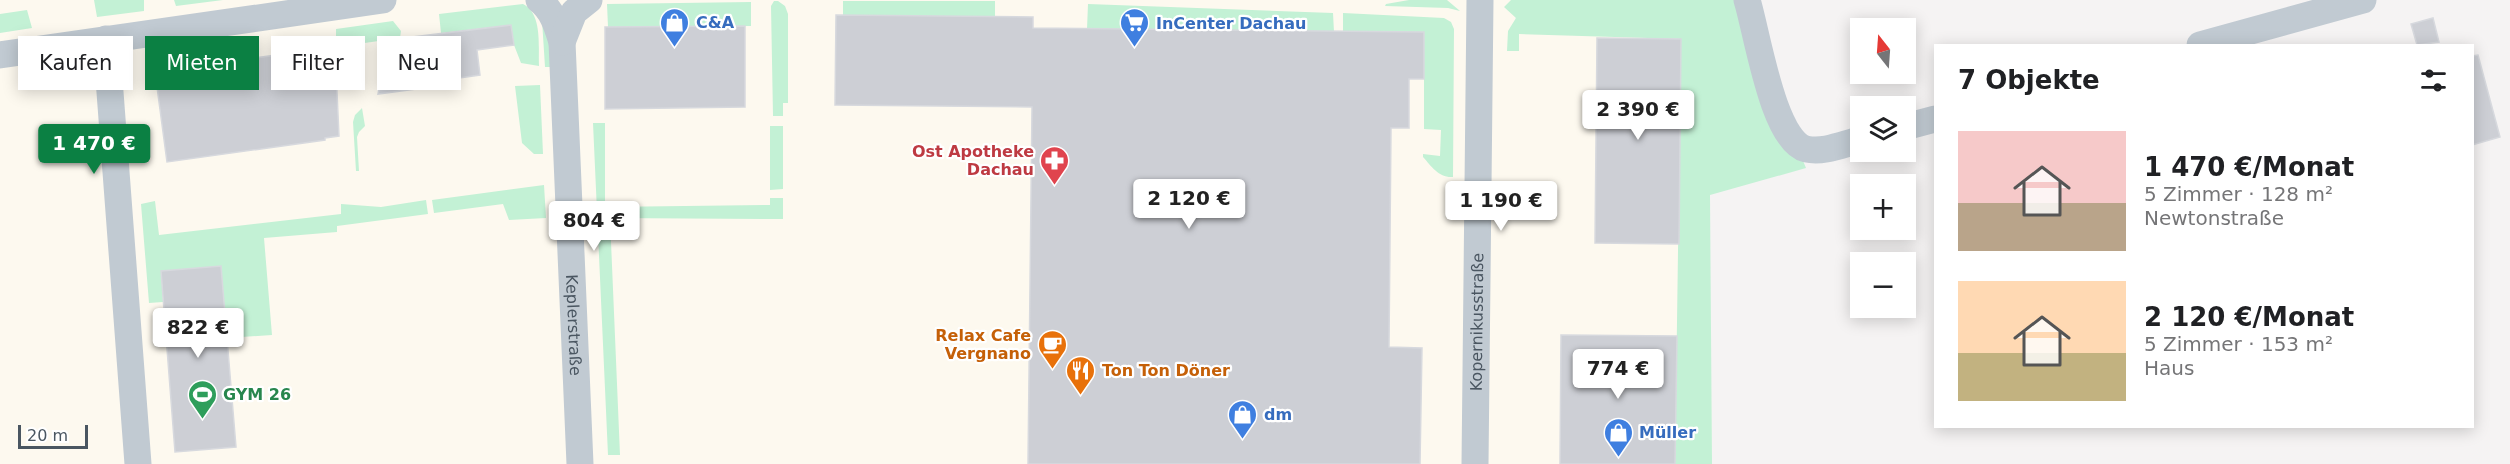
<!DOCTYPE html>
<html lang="de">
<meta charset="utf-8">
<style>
body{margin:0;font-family:"DejaVu Sans",sans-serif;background:#f6f6f6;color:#202124;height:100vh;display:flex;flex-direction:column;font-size:22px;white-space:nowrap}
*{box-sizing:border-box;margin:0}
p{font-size:20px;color:#757577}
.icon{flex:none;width:33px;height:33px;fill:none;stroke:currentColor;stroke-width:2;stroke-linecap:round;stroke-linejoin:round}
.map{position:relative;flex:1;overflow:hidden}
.side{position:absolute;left:1934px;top:44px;width:540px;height:384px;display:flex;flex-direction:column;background:#fff;border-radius:0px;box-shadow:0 3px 15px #0003}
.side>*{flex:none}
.banner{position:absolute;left:18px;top:36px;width:570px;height:54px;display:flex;gap:12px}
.needle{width:39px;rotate:343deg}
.controls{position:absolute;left:1850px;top:18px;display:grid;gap:12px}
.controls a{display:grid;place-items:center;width:66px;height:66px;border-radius:0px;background:#fff;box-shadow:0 3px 15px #0003;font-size:30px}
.scale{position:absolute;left:18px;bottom:15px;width:70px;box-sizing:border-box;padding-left:6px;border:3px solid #4a5661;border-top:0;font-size:16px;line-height:21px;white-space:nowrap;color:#4a5661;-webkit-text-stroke:4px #fff;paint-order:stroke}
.price{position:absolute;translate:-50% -51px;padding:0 14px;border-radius:6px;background:#fff;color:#222;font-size:20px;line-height:39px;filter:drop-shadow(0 2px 3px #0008)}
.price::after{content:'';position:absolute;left:50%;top:36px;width:18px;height:14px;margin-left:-9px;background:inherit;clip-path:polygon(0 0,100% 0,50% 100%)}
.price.selected{background:#0b8043;color:#fff}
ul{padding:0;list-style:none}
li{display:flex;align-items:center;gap:18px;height:150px;padding:0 24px}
li span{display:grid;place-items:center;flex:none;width:168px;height:120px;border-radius:0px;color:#555}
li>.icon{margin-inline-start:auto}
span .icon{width:72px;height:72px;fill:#fffc;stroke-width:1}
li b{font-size:26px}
h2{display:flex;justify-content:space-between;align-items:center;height:72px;padding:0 24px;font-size:26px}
.chip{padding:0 21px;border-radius:0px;background:#fff;box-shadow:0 3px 15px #0003;font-size:21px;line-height:54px}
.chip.selected{background:#0b8043;color:#fff}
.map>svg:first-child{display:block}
.commercial{fill:#fdf9ef}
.green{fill:#c3f1d5}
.building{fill:#cdcfd5;stroke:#d7d9de;stroke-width:1.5}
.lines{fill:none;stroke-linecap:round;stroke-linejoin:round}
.minor{stroke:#c1cad2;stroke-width:27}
.labels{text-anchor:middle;stroke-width:4.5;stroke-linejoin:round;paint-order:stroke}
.shop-label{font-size:16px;font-weight:bold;fill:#366cbe;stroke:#fff;text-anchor:start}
.health-label{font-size:16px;font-weight:bold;fill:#be3a42;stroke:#fff;text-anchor:end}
.street-label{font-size:16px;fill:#4a5661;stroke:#fff}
.food-label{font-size:16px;font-weight:bold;fill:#c56008;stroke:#fff;text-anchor:end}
.leisure-label{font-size:16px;font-weight:bold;fill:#27864d;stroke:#fff;text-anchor:start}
</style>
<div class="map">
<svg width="2510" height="464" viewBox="0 0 2510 464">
<rect width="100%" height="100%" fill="#f5f3f3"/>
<!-- commercial -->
<path class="commercial" d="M0,0H1519L1515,19L1707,23L1712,464H0Z"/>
<!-- green -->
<path class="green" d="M94,0H144V11L97,17Z
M174,0H223L176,6Z
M1409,0H1447L1460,11L1448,8L1385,6L1386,4Z
M1511,0H1736L1806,168L1710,195L1712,464H1675L1681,39L1519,34V51H1507L1508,31L1516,18L1504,7Z
M774,1H778L785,6L788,14V103H783V116H773L771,6Z
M843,1H995V17L843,15Z
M751,2V26L608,27L607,4Z
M523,4C543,14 538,47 539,66L521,63L514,45L511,25L441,33L439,14Z
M1088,4L1333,13L1334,32L1087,29Z
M27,10L32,28L0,33V14Z
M1343,13L1444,18L1451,22L1454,29L1453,177C1439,178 1432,167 1423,157V154L1440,156L1441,130L1424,129V33L1343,32Z
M542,20H547L551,67H545Z
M393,21L401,31L400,38L336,47V29Z
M540,85L543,154H534L522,143L515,86Z
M362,108L365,126L359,132L357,137L359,171H356L353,122L355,115Z
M593,123H605V207L770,205V198H783V219L610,218L620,455H608Z
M770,126H783V189L770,190Z
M544,185L546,218L509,220L503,204L434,213L432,200Z
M426,200L428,214L337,226V232L264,238L272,335L227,338L221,266L161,271L163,302L149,303L141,204L155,201L159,235L341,214V204L381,207Z"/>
<!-- building -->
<path class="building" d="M836,15L1033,17V28L1424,32V79H1409V128H1391L1389,347L1422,348L1420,464H1028L1032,107L835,105Z
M2433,18L2439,42L2417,45L2411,24Z
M511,25L514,45L477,50L480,75L437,81L438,86L378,94L388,40Z
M745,26V107L605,109V27Z
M1597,38L1681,39L1679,244L1595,243Z
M335,49L339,136L325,138V140L167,162L155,72L312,50L313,53Z
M2478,55L2500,137L2472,145V56Z
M221,266L236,447L175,452L161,271Z
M1561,335L1677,336L1675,464H1560Z"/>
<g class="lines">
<!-- minor -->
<g class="minor">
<path id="s1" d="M539,0C553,11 557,26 562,42L580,464"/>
<path d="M1747,0C1757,32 1773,141 1806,149C1824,153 1843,144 1860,140"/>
<path d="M106,39L138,464"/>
<path d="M562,42L574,12L589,0"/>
<path d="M2200,45L2363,0"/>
<path d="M0,55L383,0"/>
<path d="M1905,127L1935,119"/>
<path id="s2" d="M1475,464L1480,0"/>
</g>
</g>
<!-- icons -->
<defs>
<symbol id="shop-pin" viewBox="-11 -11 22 30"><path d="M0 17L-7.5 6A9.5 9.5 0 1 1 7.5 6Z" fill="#3f7fe0" stroke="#fff"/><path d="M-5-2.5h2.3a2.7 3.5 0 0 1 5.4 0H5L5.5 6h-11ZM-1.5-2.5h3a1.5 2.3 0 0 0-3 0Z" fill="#fff"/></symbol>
<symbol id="supermarket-pin" viewBox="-11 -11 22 30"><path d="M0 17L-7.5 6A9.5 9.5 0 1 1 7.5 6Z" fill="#3f7fe0" stroke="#fff"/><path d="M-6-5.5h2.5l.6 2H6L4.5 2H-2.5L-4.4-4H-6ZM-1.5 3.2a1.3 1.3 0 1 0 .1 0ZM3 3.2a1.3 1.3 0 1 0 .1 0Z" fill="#fff"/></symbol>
<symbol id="pharmacy-pin" viewBox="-11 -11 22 30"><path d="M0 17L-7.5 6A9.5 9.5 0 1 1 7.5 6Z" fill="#e0444e" stroke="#fff"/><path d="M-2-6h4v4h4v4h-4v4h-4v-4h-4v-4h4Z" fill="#fff"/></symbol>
<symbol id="cafe-pin" viewBox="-11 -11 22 30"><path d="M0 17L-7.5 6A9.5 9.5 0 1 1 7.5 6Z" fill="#e8710a" stroke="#fff"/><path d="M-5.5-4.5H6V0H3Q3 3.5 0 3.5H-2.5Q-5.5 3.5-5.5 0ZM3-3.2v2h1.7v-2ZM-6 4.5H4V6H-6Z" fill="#fff"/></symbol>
<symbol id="restaurant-pin" viewBox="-11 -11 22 30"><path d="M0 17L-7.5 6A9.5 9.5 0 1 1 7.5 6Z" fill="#e8710a" stroke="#fff"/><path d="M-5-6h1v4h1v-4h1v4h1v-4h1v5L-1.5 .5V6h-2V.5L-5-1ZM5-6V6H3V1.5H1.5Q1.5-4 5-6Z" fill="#fff"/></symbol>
<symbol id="stadium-pin" viewBox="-11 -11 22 30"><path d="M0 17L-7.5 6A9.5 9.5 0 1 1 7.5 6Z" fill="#2e9e5b" stroke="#fff"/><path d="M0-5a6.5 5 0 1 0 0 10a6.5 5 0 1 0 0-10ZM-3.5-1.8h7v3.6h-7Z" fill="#fff"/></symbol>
</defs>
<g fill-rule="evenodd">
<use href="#shop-pin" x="658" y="6" width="33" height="45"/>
<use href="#supermarket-pin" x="1118" y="6" width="33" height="45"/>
<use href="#pharmacy-pin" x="1038" y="144" width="33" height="45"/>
<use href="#cafe-pin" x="1036" y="328" width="33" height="45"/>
<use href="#restaurant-pin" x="1064" y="354" width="33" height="45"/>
<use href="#stadium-pin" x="186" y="378" width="33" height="45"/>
<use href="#shop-pin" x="1226" y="398" width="33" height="45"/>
<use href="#shop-pin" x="1602" y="416" width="33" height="45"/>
</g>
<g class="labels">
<!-- shop labels -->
<g class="shop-label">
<text x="696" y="28">C&amp;A</text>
<text x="1156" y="29">InCenter Dachau</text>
<text x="1264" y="420">dm</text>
<text x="1639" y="438">Müller</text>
</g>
<!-- health labels -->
<g class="health-label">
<text x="1034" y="157">Ost Apotheke<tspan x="1034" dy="18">Dachau</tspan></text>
</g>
<!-- street labels -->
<g class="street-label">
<text dy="6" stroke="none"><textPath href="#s2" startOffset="142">Kopernikusstraße</textPath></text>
<text dy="6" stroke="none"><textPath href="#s1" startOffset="332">Keplerstraße</textPath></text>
</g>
<!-- food labels -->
<g class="food-label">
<text x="1031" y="341">Relax Cafe<tspan x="1031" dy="18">Vergnano</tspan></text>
<text x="1102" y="376" text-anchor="start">Ton Ton Döner</text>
</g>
<!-- leisure labels -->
<g class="leisure-label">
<text x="223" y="400">GYM 26</text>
</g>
</g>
</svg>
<div class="controls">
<a><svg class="needle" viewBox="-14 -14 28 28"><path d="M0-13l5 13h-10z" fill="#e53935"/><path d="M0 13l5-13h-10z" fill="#757577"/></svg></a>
<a><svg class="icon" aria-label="layers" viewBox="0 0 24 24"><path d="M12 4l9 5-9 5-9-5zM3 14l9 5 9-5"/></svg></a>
<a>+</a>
<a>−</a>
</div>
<div class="scale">20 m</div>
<b class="price" style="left:1638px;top:141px">2 390 €</b>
<b class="price selected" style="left:94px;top:175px">1 470 €</b>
<b class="price" style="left:1189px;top:230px">2 120 €</b>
<b class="price" style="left:1501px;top:232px">1 190 €</b>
<b class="price" style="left:594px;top:252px">804 €</b>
<b class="price" style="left:198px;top:359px">822 €</b>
<b class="price" style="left:1618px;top:400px">774 €</b>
<div class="banner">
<a class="chip">Kaufen</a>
<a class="chip selected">Mieten</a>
<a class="chip">Filter</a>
<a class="chip">Neu</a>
</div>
<section class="side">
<h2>7 Objekte<svg class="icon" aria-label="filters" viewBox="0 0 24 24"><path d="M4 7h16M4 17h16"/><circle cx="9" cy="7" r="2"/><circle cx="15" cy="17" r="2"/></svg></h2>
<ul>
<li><span style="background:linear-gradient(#f6c9c9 60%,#b9a48a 0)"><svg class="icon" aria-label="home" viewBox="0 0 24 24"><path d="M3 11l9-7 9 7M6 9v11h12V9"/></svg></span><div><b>1 470 €/Monat</b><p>5 Zimmer · 128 m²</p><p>Newtonstraße</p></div></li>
<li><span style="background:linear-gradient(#ffd9b3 60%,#c2b280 0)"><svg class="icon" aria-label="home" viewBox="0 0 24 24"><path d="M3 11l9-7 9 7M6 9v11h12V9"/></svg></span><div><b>2 120 €/Monat</b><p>5 Zimmer · 153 m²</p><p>Haus</p></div></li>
</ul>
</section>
</div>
